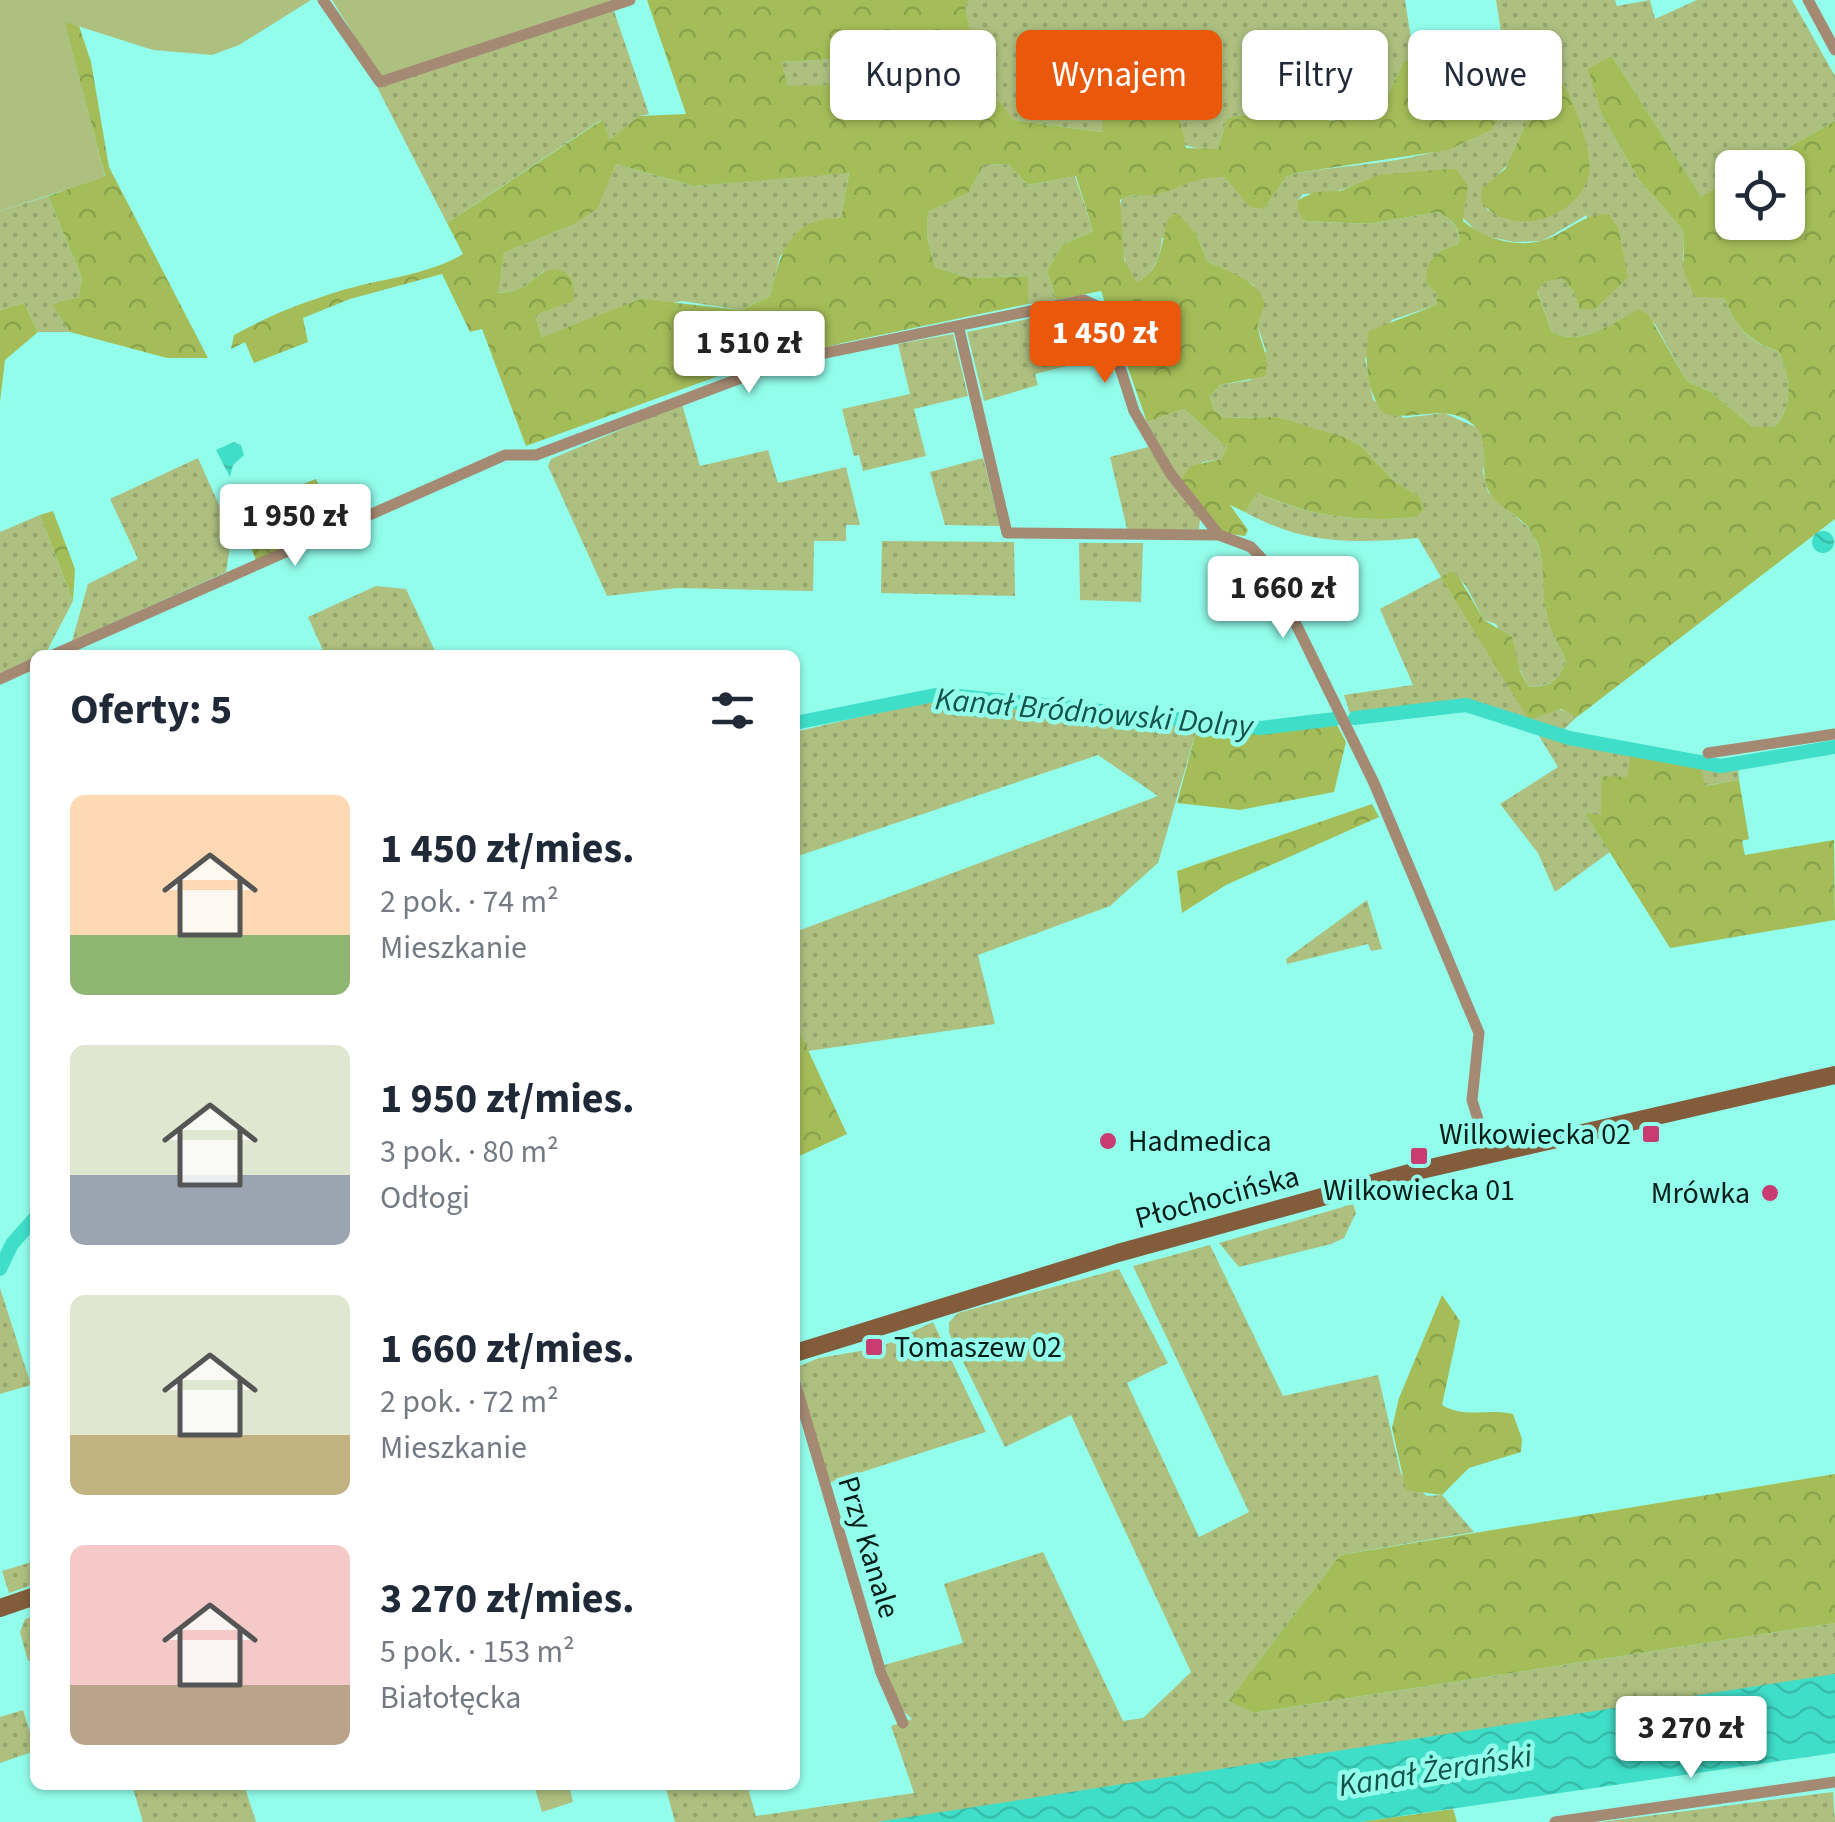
<!DOCTYPE html>
<html lang="pl">
<meta charset="utf-8">
<style>
body{margin:0;font-family:"Source Sans 3",sans-serif;background:#f2f2f3;color:#1f2937;height:100vh;display:flex;flex-direction:column;font-size:38px;white-space:nowrap}
*{box-sizing:border-box;margin:0}
p{font-size:32px;color:#747a83}
.icon{flex:none;width:55px;height:55px;fill:none;stroke:currentColor;stroke-width:2;stroke-linecap:round;stroke-linejoin:round}
.map{position:relative;flex:1;overflow:hidden}
.sheet{position:absolute;left:30px;top:650px;width:770px;height:1140px;display:flex;flex-direction:column;background:#fff;border-radius:15px;box-shadow:0 2px 8px #0004}
.sheet>*{flex:none}
.guide{position:absolute;left:830px;top:30px;width:855px;height:90px;display:flex;gap:20px}
.buttons{position:absolute;left:1715px;top:150px;display:grid;gap:20px}
.buttons a{display:grid;place-items:center;width:90px;height:90px;border-radius:15px;background:#fff;box-shadow:0 2px 8px #0004;font-size:50px}
.price{position:absolute;translate:-50% -85px;padding:0 22px;border-radius:10px;background:#fff;color:#222;font-size:32px;line-height:65px;filter:drop-shadow(0 2px 5px #0008)}
.price::after{content:'';position:absolute;left:50%;top:60px;width:30px;height:22px;margin-left:-15px;background:inherit;clip-path:polygon(0 0,100% 0,50% 100%)}
.price.current{background:#ea580c;color:#fff}
ul{padding:0;list-style:none}
li{display:flex;align-items:center;gap:30px;height:250px;padding:0 40px}
li span{display:grid;place-items:center;flex:none;width:280px;height:200px;border-radius:15px;color:#555}
li>.icon{margin-inline-start:auto}
span .icon{width:120px;height:120px;fill:#fffc;stroke-width:1}
li b{font-size:42px}
h2{display:flex;justify-content:space-between;align-items:center;height:120px;padding:0 40px;font-size:42px}
.chip{padding:0 35px;border-radius:15px;background:#fff;box-shadow:0 2px 8px #0004;font-size:35px;line-height:90px}
.chip.current{background:#ea580c;color:#fff}
.map>svg:first-child{display:block}
.grass{fill:url(#grass-dots)}
.forest{fill:url(#forest-crowns);fill-rule:evenodd}
.garden{fill:#aec080}
.water{fill:url(#water-waves)}
.lines{fill:none;stroke-linecap:round;stroke-linejoin:round}
.canal{stroke:#3fdec8;stroke-width:14}
.minor{stroke:#a58a73;stroke-width:11}
.secondary{stroke:#835d3b;stroke-width:18}
.poi-dot{fill:#c83c71;stroke:#93fdeb;stroke-width:4}
.labels{text-anchor:middle;stroke-width:9;stroke-linejoin:round;paint-order:stroke}
.poi-label{font-size:30px;fill:#001d18;stroke:#93fdeb;text-anchor:end}
.street-label{font-size:30px;fill:#001d18;stroke:#93fdeb}
.water-label{font-size:32px;font-style:italic;fill:#12534a;stroke:#93fdeb}
</style>
<div class="map">
<svg width="1835" height="1822" viewBox="0 0 1835 1822">
<defs>
<pattern id="grass-dots" width="8" height="8" patternUnits="userSpaceOnUse" patternTransform="scale(2.5)"><rect width="8" height="8" fill="#aec080"/><path d="M2 2h.1M6 6h.1" fill="none" stroke="#94a56e" stroke-width="1.8" stroke-linecap="round"/></pattern>
<pattern id="forest-crowns" width="20" height="18" patternUnits="userSpaceOnUse" patternTransform="scale(2.5)"><rect width="20" height="18" fill="#a4bd58"/><path d="M2 6a3 3 0 1 1 6 0M12 15a3 3 0 1 1 6 0" fill="none" stroke="#8ba24c"/></pattern>
<pattern id="water-waves" width="16" height="10" patternUnits="userSpaceOnUse" patternTransform="scale(2.5)"><rect width="16" height="10" fill="#3fdec8"/><path d="M0 5q4-4 8 0t8 0" fill="none" stroke="#36beab"/></pattern>
</defs>
<rect width="100%" height="100%" fill="#93fdeb"/>
<!-- grass -->
<path class="grass" d="M970,0H1405L1414,58L1404,61L1384,102L1333,121L1278,109L1227,118L1218,149C1186,152 1171,138 1146,119L1102,132L1012,120L929,82L788,87L780,62L972,51L965,3Z
M1496,0H1615L1617,6L1650,0L1655,19L1697,0H1792L1835,76V121L1753,167L1732,168V179L1701,198L1612,56L1602,115L1639,180L1683,230V260L1708,295L1724,298C1736,328 1748,341 1779,352C1790,379 1794,403 1775,427H1753L1711,392L1687,381L1655,324L1638,310C1614,324 1579,347 1552,332L1537,290L1545,282L1562,277L1574,292L1579,309L1587,215L1542,241L1514,242L1480,235L1460,215L1356,185L1331,193L1303,194L1298,200L1305,221L1368,224L1438,212C1452,219 1460,228 1459,244C1436,250 1434,262 1426,283L1437,294L1436,305L1392,320L1365,359L1373,400L1404,418L1444,413L1478,428L1486,444L1483,472L1488,492L1533,532L1543,560L1546,613L1566,661C1559,681 1550,686 1529,687L1496,624L1484,620L1466,586L1452,571L1542,716C1554,705 1564,710 1577,717L1563,730L1709,761L1835,742V750L1738,766L1739,780L1704,786L1627,777L1601,816L1586,814L1610,852L1555,892L1538,853L1500,804L1558,767L1536,731L1468,709L1353,723L1344,695L1413,685L1380,609L1441,577L1418,538C1353,544 1302,544 1245,512L1258,493C1308,516 1360,523 1415,517L1420,497L1393,480L1361,446L1277,417L1224,418L1214,410L1210,397L1220,385L1251,380L1266,351L1258,327L1254,285L1207,261L1197,235L1162,238C1161,254 1153,277 1136,283C1121,263 1113,218 1123,196L1157,194L1202,177H1225L1264,209L1286,177L1296,173C1354,164 1417,163 1471,139C1494,129 1499,100 1528,106L1531,114L1510,161L1499,174L1487,210C1572,241 1603,175 1571,103C1567,95 1564,81 1558,75C1545,62 1519,53 1503,44Z
M613,8L649,114L639,116L610,139L601,120L447,223L377,87Z
M616,164L694,186L849,172L841,218L780,256L770,296L741,310L682,301L587,321L542,337L535,315L544,271L519,291L497,293L504,253L572,225Z
M1008,164L1028,185L1075,176L1093,231L1062,245L1047,271L1056,300L1028,304V276L969,278L935,267L927,236L928,212L968,193L984,165Z
M48,196L82,278L80,297L53,304L70,332H38L24,303L0,310V211Z
M1089,306L1098,313L1106,356L1035,374L1038,385L984,401L967,332Z
M953,334L968,396L914,409L926,456L863,471L859,455L854,456L842,409L910,394L898,344Z
M682,404L700,466L768,450L778,483L846,467L860,525H846V541H814L813,591L677,588L607,596L548,466L551,459Z
M1184,409L1227,448L1221,459L1203,462L1180,481L1147,422Z
M1148,447L1200,519L1199,529H1127L1110,457Z
M198,458L232,534L226,572L72,641L88,584L138,559L110,499Z
M983,458L1000,526L945,525L930,472Z
M40,515L73,601L46,653L0,673V532Z
M882,541L1014,542L1015,596L881,593Z
M1079,543H1143L1141,602L1080,600Z
M376,586L406,589L437,655H325L308,617Z
M940,698L1197,728L1158,863L1110,906L978,955L995,1024L808,1051L795,1022V932L1158,796L1098,755L795,857V732Z
M1367,900L1382,949L1371,951L1368,944L1287,964L1286,959Z
M1353,1204L1356,1213L1344,1238L1331,1244L1239,1267L1219,1243Z
M1210,1245L1283,1396L1378,1375L1401,1474L1427,1496L1442,1495L1474,1532L1340,1555L1230,1701L1253,1713L1835,1623V1675L974,1810L877,1822H675L665,1785H747L756,1816L914,1793L891,1726L912,1719L901,1709L884,1665L963,1643L944,1584L1043,1552L1123,1721L1143,1718L1191,1672L1071,1415L1005,1447L949,1333V1322L958,1313L1119,1269L1168,1363L1127,1383L1199,1537L1249,1512L1133,1266Z
M0,1288L31,1385L0,1394Z
M933,1322L986,1432L828,1483L797,1367L819,1358L878,1348Z
M35,1561V1584L9,1593L2,1571Z
M35,1616V1659L28,1661L20,1632L25,1619Z
M23,1710L34,1745L32,1752L0,1763V1717Z
M132,1785H244L256,1822H143Z
M1833,1792L1835,1822H1601Z"/>
<!-- forest -->
<path class="forest" d="M647,0H970L965,4L973,51L781,62L788,86L929,82L999,101L1013,120L1102,132L1103,114L1146,119L1142,96L1174,94L1186,148L1218,149L1227,118L1278,109L1333,121L1384,102L1404,61C1426,54 1480,41 1502,44C1515,46 1545,65 1556,74C1570,86 1594,155 1589,174C1579,220 1508,239 1481,201L1482,189L1505,169L1531,114L1528,106L1505,108L1491,130L1448,150L1296,173L1286,177L1264,209L1250,207L1225,177C1188,177 1181,190 1152,195C1139,197 1131,192 1120,200L1124,260L1136,282C1161,274 1162,239 1168,218L1177,213L1197,235L1207,261C1223,270 1265,282 1264,305C1264,313 1257,318 1258,328C1261,346 1270,356 1265,376L1220,385L1210,397L1214,410L1224,418L1277,417L1343,437L1361,446L1393,480L1420,497L1423,510L1415,517C1359,523 1309,516 1258,493L1245,512L1230,505L1248,530L1245,536L1223,533L1180,481L1190,466L1221,459L1227,448L1184,409L1147,422L1101,291L1056,300L1047,271L1062,245L1093,231L1076,176L1028,185L1008,164L984,165L968,193L928,212L927,236L935,267L969,278L1028,276V304L842,343L721,375L526,446L482,329L470,332L442,274L350,299L303,318L308,342L254,363L245,342L231,349L234,335C271,314 316,297 358,286C394,277 431,273 463,254L447,223L602,120L610,139L639,116L686,114ZM616,164L694,186L849,173L841,218C790,217 780,253 770,296L741,310L641,299L542,337L535,315L573,301C578,281 565,261 542,273C535,277 529,284 522,288C515,292 506,292 498,293L504,253L572,225L597,209Z
M64,21L79,26L91,62L109,167L208,358H167L70,332L52,304L79,297L82,278L48,196L105,176Z
M1612,56L1701,197L1732,179V222H1788V168L1753,167L1835,121V519L1577,717L1561,709L1529,720L1441,577L1452,571L1458,576L1484,620L1512,637L1520,671L1529,687C1549,687 1559,681 1566,661C1560,645 1548,628 1546,611C1541,585 1547,560 1534,536C1525,516 1493,507 1487,487C1478,462 1496,436 1465,419C1439,405 1410,422 1383,413C1366,390 1364,358 1369,331L1436,305L1437,294L1426,283C1425,260 1438,250 1459,244C1461,228 1452,219 1438,212L1368,224L1305,221L1298,211V200L1315,192L1340,191L1379,175L1448,169H1456L1468,185L1463,221C1483,238 1517,249 1544,240C1569,232 1581,214 1609,214L1618,228L1628,277L1595,309H1579L1574,292L1562,278L1545,282L1537,291L1552,332C1579,347 1614,324 1638,309L1648,314L1687,381L1711,392L1753,427H1775C1794,404 1790,379 1779,352C1748,340 1736,328 1724,298L1695,297L1684,272L1683,230L1639,180L1602,115L1588,69Z
M24,303L38,332L5,360L0,402V310Z
M316,479L327,505L354,517L256,560L235,511Z
M53,511L75,569L73,601L40,515Z
M1337,725L1346,742L1334,792L1240,810L1177,803L1197,728L1265,733Z
M1631,755L1701,769L1705,786L1739,780L1749,839L1742,841L1745,855L1834,840L1835,920L1670,948L1585,813L1601,815L1602,776L1627,777Z
M1372,804L1379,817L1226,885L1182,913L1177,871Z
M795,1022L847,1134L795,1158Z
M1442,1295L1460,1321L1442,1405C1466,1419 1487,1408 1513,1414L1522,1439L1521,1452L1469,1468L1442,1495L1406,1490L1392,1428L1399,1398Z
M1835,1474V1623L1253,1713L1229,1701L1340,1555Z
M1453,1809L1457,1822H1360Z"/>
<!-- garden -->
<path class="garden" d="M0,0H311L239,45L212,55L153,50L65,22L105,177L0,211Z
M332,0H622L381,78Z
M534,1785H569L573,1802L542,1812Z"/>
<!-- water -->
<path class="water" d="M234,442L241,445L244,455L233,465L230,477L216,450Z
M1812 542a11 11 0 1 1 22 0a11 11 0 1 1-22 0Z
M1835,1674V1753L1360,1822H877Z"/>
<g class="lines">
<!-- canal -->
<path class="canal" d="M1355,718L1466,705L1569,738L1721,766L1835,747
M795,723L940,694L1261,728L1335,719
M0,1269L12,1244L35,1218"/>
<!-- minor -->
<path class="minor" d="M323,0L380,82L630,0
M1808,0L1835,50
M959,329L1007,533L1219,535L1251,547L1266,563L1374,783L1479,1033L1472,1100L1489,1155
M53,655L505,455H536L786,361L1084,300L1101,308L1134,411L1170,473L1219,535
M0,679L35,663
M1708,753L1835,734
M795,1382L881,1673L903,1723
M1555,1822L1835,1782"/>
<!-- secondary -->
<path class="secondary" d="M795,1353L1118,1253L1417,1171L1835,1075
M0,1608L35,1596"/>
</g>
<!-- markers -->
<g class="poi-dot">
<rect x="1641" y="1124" width="20" height="20" rx="5"/>
<circle cx="1108" cy="1141" r="10"/>
<rect x="1409" y="1146" width="20" height="20" rx="5"/>
<circle cx="1770" cy="1193" r="10"/>
<rect x="864" y="1337" width="20" height="20" rx="5"/>
</g>
<g class="labels">
<!-- poi labels -->
<g class="poi-label">
<text x="1631" y="1144">Wilkowiecka 02</text>
<text x="1128" y="1151" text-anchor="start">Hadmedica</text>
<text x="1419" y="1200" text-anchor="middle">Wilkowiecka 01</text>
<text x="1750" y="1203">Mrówka</text>
<text x="894" y="1357" text-anchor="start">Tomaszew 02</text>
</g>
<!-- street labels -->
<g class="street-label">
<text transform="translate(1217 1197) rotate(-15)" y="10">Płochocińska</text>
<text transform="translate(869 1547) rotate(73)" y="10">Przy Kanale</text>
</g>
<!-- water labels -->
<g class="water-label">
<text transform="translate(1094 712) rotate(5)" y="11">Kanał Bródnowski Dolny</text>
<text transform="translate(1435 1770) rotate(-9)" y="11">Kanał Żerański</text>
</g>
</g>
</svg>
<div class="buttons">
<a><svg class="icon" aria-label="locate" viewBox="0 0 24 24"><circle cx="12" cy="12" r="6"/><path d="M12 2v4M12 18v4M2 12h4M18 12h4"/></svg></a>
</div>
<b class="price current" style="left:1105px;top:386px">1 450 zł</b>
<b class="price" style="left:749px;top:396px">1 510 zł</b>
<b class="price" style="left:295px;top:569px">1 950 zł</b>
<b class="price" style="left:1283px;top:641px">1 660 zł</b>
<b class="price" style="left:1691px;top:1781px">3 270 zł</b>
<div class="guide">
<a class="chip">Kupno</a>
<a class="chip current">Wynajem</a>
<a class="chip">Filtry</a>
<a class="chip">Nowe</a>
</div>
<section class="sheet">
<h2>Oferty: 5<svg class="icon" aria-label="filters" viewBox="0 0 24 24"><path d="M4 7h16M4 17h16"/><circle cx="9" cy="7" r="2"/><circle cx="15" cy="17" r="2"/></svg></h2>
<ul>
<li><span style="background:linear-gradient(#ffd9b3 70%,#8fb573 0)"><svg class="icon" aria-label="home" viewBox="0 0 24 24"><path d="M3 11l9-7 9 7M6 9v11h12V9"/></svg></span><div><b>1 450 zł/mies.</b><p>2 pok. · 74 m²</p><p>Mieszkanie</p></div></li>
<li><span style="background:linear-gradient(#dfe7d0 65%,#9aa5b1 0)"><svg class="icon" aria-label="home" viewBox="0 0 24 24"><path d="M3 11l9-7 9 7M6 9v11h12V9"/></svg></span><div><b>1 950 zł/mies.</b><p>3 pok. · 80 m²</p><p>Odłogi</p></div></li>
<li><span style="background:linear-gradient(#dfe7d0 70%,#c2b280 0)"><svg class="icon" aria-label="home" viewBox="0 0 24 24"><path d="M3 11l9-7 9 7M6 9v11h12V9"/></svg></span><div><b>1 660 zł/mies.</b><p>2 pok. · 72 m²</p><p>Mieszkanie</p></div></li>
<li><span style="background:linear-gradient(#f6c9c9 70%,#b9a48a 0)"><svg class="icon" aria-label="home" viewBox="0 0 24 24"><path d="M3 11l9-7 9 7M6 9v11h12V9"/></svg></span><div><b>3 270 zł/mies.</b><p>5 pok. · 153 m²</p><p>Białołęcka</p></div></li>
</ul>
</section>
</div>
